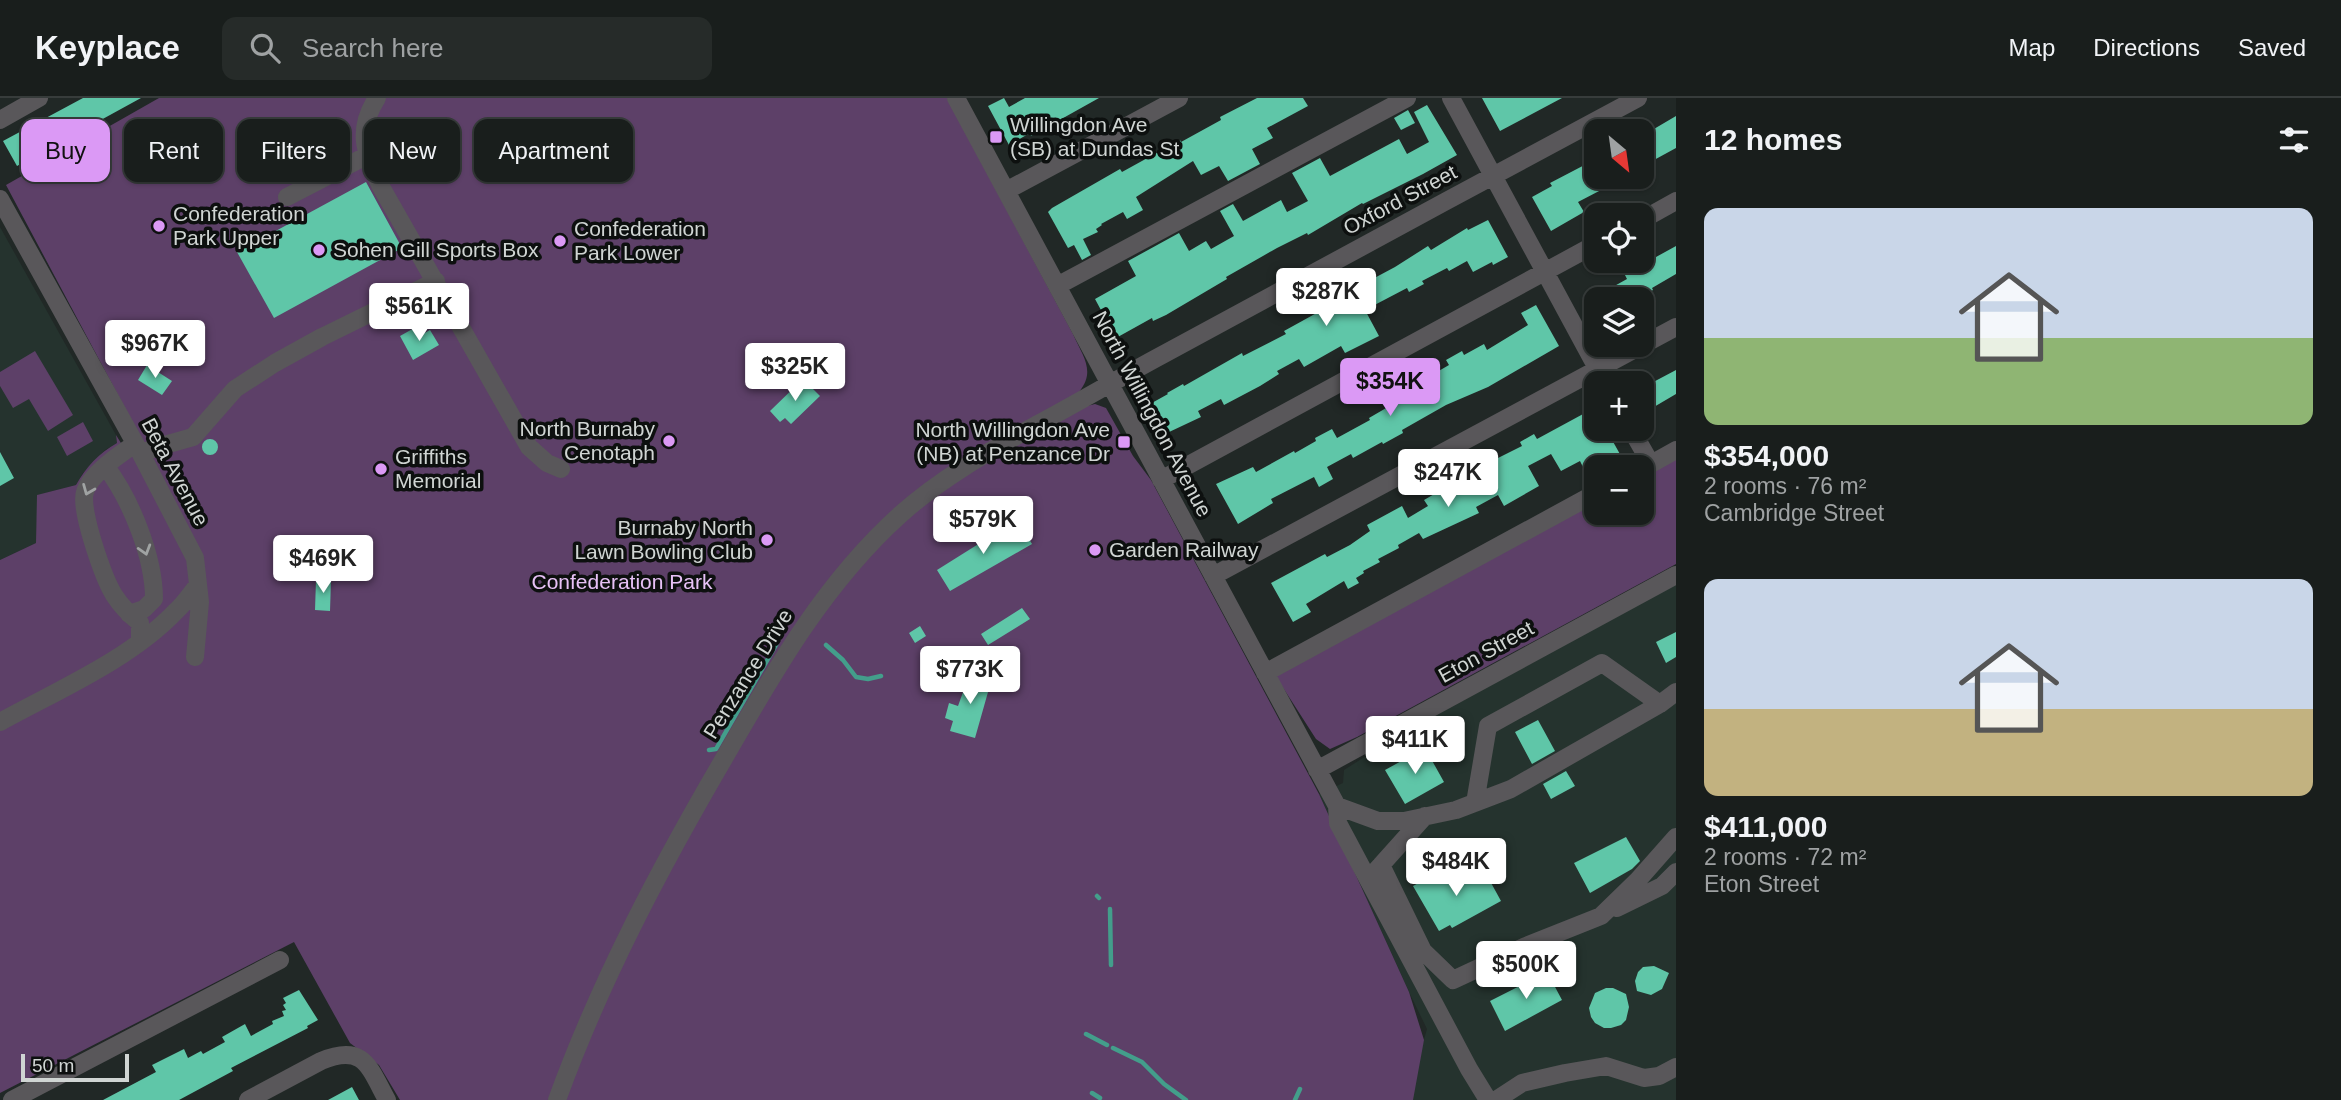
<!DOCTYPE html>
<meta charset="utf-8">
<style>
body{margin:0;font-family:Helvetica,sans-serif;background:#262b29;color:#f1f3f6;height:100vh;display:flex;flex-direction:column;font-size:26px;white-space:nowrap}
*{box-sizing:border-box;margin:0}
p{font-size:23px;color:#9fa2a3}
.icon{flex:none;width:38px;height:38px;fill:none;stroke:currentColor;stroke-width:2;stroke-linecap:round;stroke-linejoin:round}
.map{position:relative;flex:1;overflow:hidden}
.side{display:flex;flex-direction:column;background:#191e1c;width:665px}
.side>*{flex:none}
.banner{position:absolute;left:21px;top:21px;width:665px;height:63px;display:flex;gap:14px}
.needle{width:46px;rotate:151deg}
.tools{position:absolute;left:1584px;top:21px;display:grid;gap:14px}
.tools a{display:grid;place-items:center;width:70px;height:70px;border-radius:14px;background:#191e1c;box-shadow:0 2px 5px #0004,0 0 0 2px #373c3b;font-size:35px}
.scale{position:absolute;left:21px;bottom:18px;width:108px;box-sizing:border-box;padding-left:7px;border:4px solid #d0d5d3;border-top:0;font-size:19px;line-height:24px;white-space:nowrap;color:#d0d5d3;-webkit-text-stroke:5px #0d100f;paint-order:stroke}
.price{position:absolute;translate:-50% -60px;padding:0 16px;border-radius:7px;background:#fff;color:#222;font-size:23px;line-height:46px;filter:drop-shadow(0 2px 4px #0008)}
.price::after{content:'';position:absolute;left:50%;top:42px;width:21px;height:16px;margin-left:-10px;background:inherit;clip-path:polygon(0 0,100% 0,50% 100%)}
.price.current{background:#db99f5;color:#111}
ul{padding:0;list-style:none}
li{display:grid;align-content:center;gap:14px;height:371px;padding:0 28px}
li span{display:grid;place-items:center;height:217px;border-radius:14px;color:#555}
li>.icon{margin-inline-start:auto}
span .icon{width:126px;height:126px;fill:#fffc;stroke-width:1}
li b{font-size:30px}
h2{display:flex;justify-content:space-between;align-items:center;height:84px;padding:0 28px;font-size:30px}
.tag{padding:0 24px;border-radius:14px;background:#191e1c;box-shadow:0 2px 5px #0004,0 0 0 2px #373c3b;font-size:24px;line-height:63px}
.tag.current{background:#db99f5;color:#111}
header{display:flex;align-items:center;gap:42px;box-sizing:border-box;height:98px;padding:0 35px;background:#191e1c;border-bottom:2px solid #373c3b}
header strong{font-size:33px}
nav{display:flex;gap:38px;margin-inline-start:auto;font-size:24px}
.search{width:490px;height:63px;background:#262b29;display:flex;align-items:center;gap:18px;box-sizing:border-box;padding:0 24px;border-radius:14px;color:#9fa2a3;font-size:26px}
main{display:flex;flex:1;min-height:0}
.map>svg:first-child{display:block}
.built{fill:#25332e}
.green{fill:#5d4068}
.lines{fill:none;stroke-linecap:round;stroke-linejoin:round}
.stream{stroke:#439e8b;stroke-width:4.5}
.building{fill:#5fc6a8}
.minor{stroke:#59575a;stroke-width:18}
.oneway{stroke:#a0a3a3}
.poi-dot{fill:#db99f5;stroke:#0d100f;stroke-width:2.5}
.labels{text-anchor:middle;stroke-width:7;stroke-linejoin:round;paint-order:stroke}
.poi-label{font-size:21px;fill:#d0d5d3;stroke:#0d100f;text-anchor:start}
.street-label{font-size:21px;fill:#d0d5d3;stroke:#0d100f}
.park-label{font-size:21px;fill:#e7c1f6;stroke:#0d100f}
</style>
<header>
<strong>Keyplace</strong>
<div class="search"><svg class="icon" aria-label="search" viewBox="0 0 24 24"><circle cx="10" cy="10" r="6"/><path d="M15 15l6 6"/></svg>Search here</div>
<nav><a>Map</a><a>Directions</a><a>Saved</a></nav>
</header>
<main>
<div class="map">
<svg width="1676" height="1002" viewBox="0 0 1676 1002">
<rect width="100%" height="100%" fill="#212826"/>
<!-- built -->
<path class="built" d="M0,129L116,337L117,345L105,352L83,375L76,387L38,397L36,445L0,462Z
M1676,486V1002H1407L1427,931L1409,894L1319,696L1343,685L1344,672L1393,641Z"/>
<!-- green -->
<path class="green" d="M159,0H947L1073,236C1083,259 1096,273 1079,294L1087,308L1095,306L1106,310L1133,358L1151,382L1319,696L1409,894L1424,942L1413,1002H400L379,967L350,945L294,844L0,995V462L36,445L37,397L76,387C86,369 99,355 117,345L116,337L124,350L142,342L6,87Z
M35,253L73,317L48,333L29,301L13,310L0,288V274Z
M83,324L93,343L67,358L57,339Z
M1676,352V466L1357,639L1330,651L1316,641L1271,571L1596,395V415H1642V371Z"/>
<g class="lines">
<!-- stream -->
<path class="stream" d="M826,547L843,562L856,579L868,581L881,578
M709,652L716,651L776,547L782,529
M1097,798L1099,800
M1110,811L1111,867
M1086,936L1107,947
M1113,950L1142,964L1164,986L1186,1002
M1092,995L1100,1000
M1295,1002L1300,991"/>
</g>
<!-- building -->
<path class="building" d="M83,0H141L17,68L3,43Z
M1004,0L1009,9L1025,0H1099L1031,38L1030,35L1009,47L988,8Z
M1257,0H1303L1308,8L1267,30L1273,40L1252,51L1260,66L1228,83L1219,68L1201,77L1193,63L1136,99L1143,112L1127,121L1123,114L1101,126L1102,127L1096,131L1098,134L1083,141L1091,157L1082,162L1074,147L1068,150L1048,114L1052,110L1120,71L1122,74L1180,42L1181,44L1221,22L1220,19Z
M1482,0H1562L1500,33Z
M1427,7L1457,57L1423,76L1363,106L1362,105L1308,137L1307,135L1277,150L1226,179L1227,181L1166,217L1153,223L1152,220L1116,240L1095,201L1136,178L1128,163L1179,135L1189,153L1206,143L1211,151L1234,138L1220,113L1233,106L1243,123L1281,102L1287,114L1308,103L1292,75L1320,60L1330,78L1399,41L1407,56L1429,44L1414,14Z
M1408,12L1415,25L1401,32L1394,20Z
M1676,18V50L1654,62L1642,38Z
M338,36L347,51L321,66L312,50Z
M1596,61V79H1626L1578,104L1584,114L1551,133L1532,99L1552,88L1550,85Z
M366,84L402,150L274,220L237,154Z
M1488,122L1508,159L1493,167L1492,164L1473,174L1467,163L1449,173L1447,170L1422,183L1424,186L1409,194L1407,190L1365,212L1379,238L1345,255L1341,248L1304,269L1299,261L1277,273L1279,276L1260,288L1224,307L1221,301L1198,313L1201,319L1167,335L1150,306L1168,296L1167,295L1183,286L1184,288L1242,255L1243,258L1286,236L1284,233L1322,212L1320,209L1395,169L1428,148L1431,152L1467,130L1468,132Z
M1676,148V176L1652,190L1653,192L1637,201H1591L1627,181L1624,175L1642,165V159L1653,153L1656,159Z
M1536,207L1559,248L1488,289L1446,307L1402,332L1403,335L1383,346L1382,344L1353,360L1351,356L1327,369L1333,381L1319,389L1314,379L1271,401L1273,405L1238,426L1216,386L1253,369L1256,374L1294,353L1295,355L1316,343L1315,340L1332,331L1337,340L1370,322L1369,320L1393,306L1392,304L1432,282L1430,278L1449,267L1446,262L1462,253L1464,257L1484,246L1487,252L1528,227L1521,215Z
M416,229L421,237L430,232L439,247L413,262L400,238Z
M147,267L172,283L162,297L138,282Z
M1676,272V296L1642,316V290Z
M803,281L820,298L791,326L785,320L780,324L770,313Z
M1596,309V331H1606L1621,358L1605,367L1603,363L1585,373L1580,363L1561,373L1551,356L1528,368L1539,388L1504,408L1498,397L1476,409L1479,415L1423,441L1419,435L1398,447L1399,450L1378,461L1380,464L1363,473L1364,475L1356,480L1359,485L1348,491L1344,483L1306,506L1311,514L1293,524L1271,485L1325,456L1327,459L1350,447L1370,433L1367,427L1402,408L1408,420L1428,408L1424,402L1460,381L1462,383L1484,371L1482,368L1522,348L1520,344L1534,336L1537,341Z
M202 349a8 8 0 1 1 16 0a8 8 0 1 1-16 0Z
M0,354L14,380L0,388Z
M997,421L1011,442L1025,434L1032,446L950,493L937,472L988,440L982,431Z
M316,482H331L330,513L315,512Z
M1022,510L1030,521L988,547L981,536Z
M920,528L926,538L915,545L909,535Z
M1676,534V559L1666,565L1656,544Z
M971,572L981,578L992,580L975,640L950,633L953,623L945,620L949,605L958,608Z
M1538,622L1555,653L1532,666L1515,634Z
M1425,650L1444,684L1405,706L1385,672Z
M1566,673L1575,688L1551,701L1543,686Z
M1626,739L1640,763L1632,771L1590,795L1574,765Z
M1442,772L1445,778L1452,775L1457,786L1484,772L1501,803L1452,830L1450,827L1439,833L1413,788Z
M1654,868L1669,875L1662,891L1651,897L1637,893L1635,883L1638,874L1643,869Z
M1547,874L1562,902L1505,933L1490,903Z
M1606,890H1613L1626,896L1629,909L1626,922L1621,927L1611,930H1604L1595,925L1591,919L1589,910L1595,895Z
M299,892L318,922L307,928L308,930L231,970L233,973L179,1002H103L156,974L152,967L184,951L188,960L201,953L203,956L225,944L222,939L245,926L251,938L273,926L272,923L284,918L282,913L286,912L283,907L286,905L283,900Z
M352,989L359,1002H328Z"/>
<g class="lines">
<!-- minor -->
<path class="minor" d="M377,0C356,32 365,55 380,87L529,349L547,365L561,371
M956,0L1337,708L1338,725L1469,971L1488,1002
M1451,0L1605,285
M0,22L39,0
M1006,93L1179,0
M287,99L366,58
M0,101L141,356L195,460L200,504L195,559
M1642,122L1676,103
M1057,188L1407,0
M1631,331L1651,366
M135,346C120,356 90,376 85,394C79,411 104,481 114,497C121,508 130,517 140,525V544
M141,356L154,350L193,339L235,291L275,265L322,239L436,183
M106,369C131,402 154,459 154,501L144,511L129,516
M1642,371L1676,352
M1161,382L1596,146
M1213,478L1676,229
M1265,575L1596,395
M0,624C58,592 131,561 177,512C185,505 191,495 198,487
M1317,672L1676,477
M1475,705L1488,628L1602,565L1660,606
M1337,708L1378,723H1404L1456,712L1511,691L1660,606L1676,594
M1381,767L1423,853L1453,882L1526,848L1601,818L1638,782L1676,739
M1373,776L1425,718
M1617,810L1662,788L1676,774
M12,1002L280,862
M248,1002L321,963C364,945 369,969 387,1002
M557,1002C601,881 661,768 726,657C776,570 826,483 901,416C941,380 990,353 1036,327C1079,304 1121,279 1164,256C1321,170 1480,85 1638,0
M1496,1002L1522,985L1565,975L1606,968L1644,980L1659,978L1676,969"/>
</g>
<!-- one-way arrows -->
<defs><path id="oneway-chevron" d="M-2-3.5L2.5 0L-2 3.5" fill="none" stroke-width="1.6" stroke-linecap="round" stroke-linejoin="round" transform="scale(1.75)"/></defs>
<g class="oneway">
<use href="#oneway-chevron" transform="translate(88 392) rotate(112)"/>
<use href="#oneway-chevron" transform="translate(145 452) rotate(73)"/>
</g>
<!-- markers -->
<g class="poi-dot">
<rect x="989" y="32" width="14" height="14" rx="3.5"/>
<circle cx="159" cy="128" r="7"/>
<circle cx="560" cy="143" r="7"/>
<circle cx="319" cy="152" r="7"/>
<circle cx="669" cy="343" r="7"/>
<rect x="1117" y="337" width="14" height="14" rx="3.5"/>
<circle cx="381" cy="371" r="7"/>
<circle cx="767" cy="442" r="7"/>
<circle cx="1095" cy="452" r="7"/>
</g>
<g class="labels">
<!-- poi labels -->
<g class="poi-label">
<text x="1010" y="34">Willingdon Ave<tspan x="1010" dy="24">(SB) at Dundas St</tspan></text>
<text x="173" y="123">Confederation<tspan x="173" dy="24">Park Upper</tspan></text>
<text x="574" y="138">Confederation<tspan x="574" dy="24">Park Lower</tspan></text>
<text x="333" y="159">Sohen Gill Sports Box</text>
<text x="655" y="338" text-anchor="end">North Burnaby<tspan x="655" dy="24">Cenotaph</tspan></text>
<text x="1110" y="339" text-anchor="end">North Willingdon Ave<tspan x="1110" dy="24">(NB) at Penzance Dr</tspan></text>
<text x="395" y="366">Griffiths<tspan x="395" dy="24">Memorial</tspan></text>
<text x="753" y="437" text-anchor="end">Burnaby North<tspan x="753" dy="24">Lawn Bowling Club</tspan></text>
<text x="1109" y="459">Garden Railway</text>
</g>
<!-- street labels -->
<g class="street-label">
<text transform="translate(1400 102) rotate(-28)" y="7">Oxford Street</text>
<text transform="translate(1152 316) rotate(62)" y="7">North Willingdon Avenue</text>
<text transform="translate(175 374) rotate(62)" y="7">Beta Avenue</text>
<text transform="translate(1486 554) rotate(-29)" y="7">Eton Street</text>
<text transform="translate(748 576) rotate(-58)" y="7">Penzance Drive</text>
</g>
<!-- park labels -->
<g class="park-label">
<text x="622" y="491">Confederation Park</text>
</g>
</g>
</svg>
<div class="tools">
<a><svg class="needle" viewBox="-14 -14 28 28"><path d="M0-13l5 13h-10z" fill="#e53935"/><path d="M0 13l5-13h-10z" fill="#9fa2a3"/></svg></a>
<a><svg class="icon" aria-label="locate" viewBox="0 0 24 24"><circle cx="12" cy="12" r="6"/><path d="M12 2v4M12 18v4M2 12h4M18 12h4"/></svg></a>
<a><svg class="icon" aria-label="layers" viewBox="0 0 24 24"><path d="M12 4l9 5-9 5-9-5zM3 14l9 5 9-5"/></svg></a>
<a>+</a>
<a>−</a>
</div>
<div class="scale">50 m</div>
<b class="price" style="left:1326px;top:230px">$287K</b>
<b class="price" style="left:419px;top:245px">$561K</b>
<b class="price" style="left:155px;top:282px">$967K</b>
<b class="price" style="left:795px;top:305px">$325K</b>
<b class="price current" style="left:1390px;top:320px">$354K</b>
<b class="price" style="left:1448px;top:411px">$247K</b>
<b class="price" style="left:983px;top:458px">$579K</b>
<b class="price" style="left:323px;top:497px">$469K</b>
<b class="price" style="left:970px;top:608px">$773K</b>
<b class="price" style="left:1415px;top:678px">$411K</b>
<b class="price" style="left:1456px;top:800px">$484K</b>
<b class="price" style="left:1526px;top:903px">$500K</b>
<div class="banner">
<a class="tag current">Buy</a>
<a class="tag">Rent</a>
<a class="tag">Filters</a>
<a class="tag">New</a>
<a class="tag">Apartment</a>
</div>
</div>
<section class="side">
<h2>12 homes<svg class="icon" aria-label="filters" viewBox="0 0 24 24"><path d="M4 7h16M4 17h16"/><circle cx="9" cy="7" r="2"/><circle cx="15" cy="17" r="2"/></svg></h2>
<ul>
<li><span style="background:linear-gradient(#c9d6e8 60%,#8fb573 0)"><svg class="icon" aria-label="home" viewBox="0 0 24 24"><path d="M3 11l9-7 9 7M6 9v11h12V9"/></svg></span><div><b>$354,000</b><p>2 rooms · 76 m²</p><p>Cambridge Street</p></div></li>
<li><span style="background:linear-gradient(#c9d6e8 60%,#c2b280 0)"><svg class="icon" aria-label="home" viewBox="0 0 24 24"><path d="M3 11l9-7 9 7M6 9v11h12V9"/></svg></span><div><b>$411,000</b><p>2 rooms · 72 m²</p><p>Eton Street</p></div></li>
</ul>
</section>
</main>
